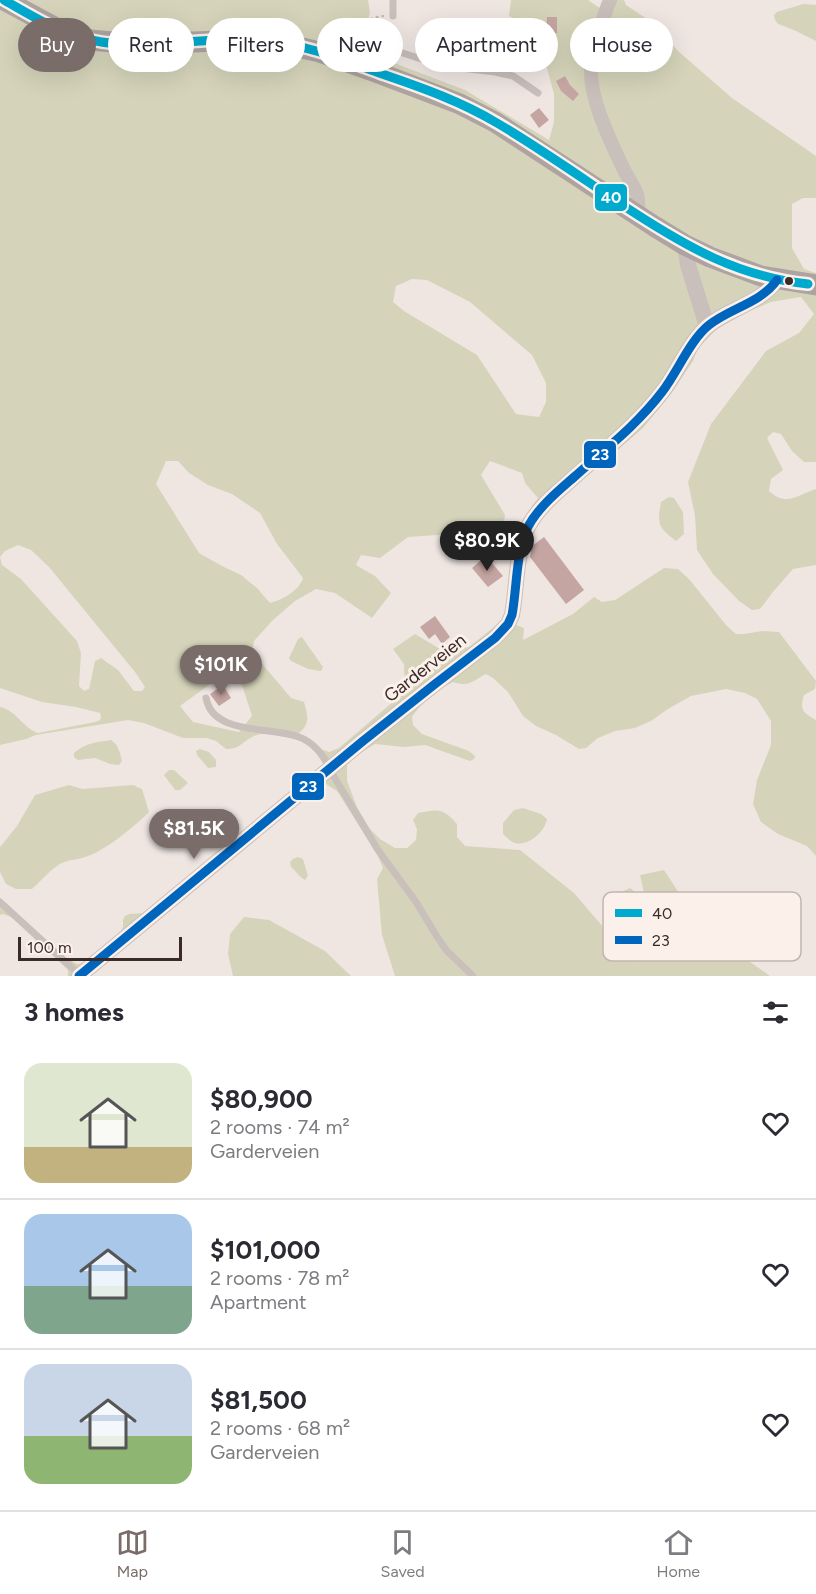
<!DOCTYPE html>
<meta charset="utf-8">
<style>
body{margin:0;font-family:Figtree,sans-serif;background:#f7f7f7;color:#2b2b33;height:100vh;display:flex;flex-direction:column;font-size:22px;white-space:nowrap}
*{box-sizing:border-box;margin:0}
p{font-size:20px;color:#7c7c81}
.icon{flex:none;width:33px;height:33px;fill:none;stroke:currentColor;stroke-width:2;stroke-linecap:round;stroke-linejoin:round}
.map{position:relative;height:976px;overflow:hidden}
.drawer{display:flex;flex-direction:column;background:#fff;flex:1}
.drawer>*{flex:none}
.guide{position:absolute;left:18px;top:18px;width:780px;height:54px;display:flex;gap:12px}
.scale{position:absolute;left:18px;bottom:15px;width:164px;box-sizing:border-box;padding-left:6px;border:3px solid #3a2a28;border-top:0;font-size:16px;line-height:21px;white-space:nowrap;color:#3a2a28;-webkit-text-stroke:4px #fcf0ea;paint-order:stroke}
.price{position:absolute;translate:-50% -51px;padding:0 14px;border-radius:21px;background:#796c69;color:#fff;font-size:20px;line-height:39px;filter:drop-shadow(0 2px 3px #0008)}
.price::after{content:'';position:absolute;left:50%;top:36px;width:18px;height:14px;margin-left:-9px;background:inherit;clip-path:polygon(0 0,100% 0,50% 100%)}
.price.on{background:#222;color:#fff}
ul{padding:0;list-style:none}
li{display:flex;align-items:center;gap:18px;height:150px;padding:0 24px}
li+li{border-top:2px solid #e1e1e2}
li span{display:grid;place-items:center;flex:none;width:168px;height:120px;border-radius:18px;color:#555}
li>.icon{margin-inline-start:auto}
span .icon{width:72px;height:72px;fill:#fffc;stroke-width:1}
li b{font-size:26px}
h2{display:flex;justify-content:space-between;align-items:center;height:72px;padding:0 24px;font-size:26px}
.pill{padding:0 21px;border-radius:27px;background:#fff;box-shadow:0 6px 24px #0002;font-size:21px;line-height:54px}
.pill.on{background:#796c69;color:#fff}
.tabs{display:flex;justify-content:space-around;align-items:center;height:84px;border-top:2px solid #e1e1e2;background:#fff;font-size:16px;color:#7c7c81}
.tabs a{display:grid;justify-items:center;gap:3px}
.tabs .on{color:#796c69}
.map>svg:first-child{display:block}
.green{fill:#d5d4ba;fill-rule:evenodd}
.building{fill:#c5a5a2}
.lines{fill:none;stroke-linecap:round;stroke-linejoin:round}
.path{stroke:#c2b7b3;stroke-width:2;stroke-dasharray:3 3;stroke-linecap:butt}
.service{stroke:#c9bfbb;stroke-width:7}
.minor{stroke:#c9bfbb;stroke-width:14}
.tertiary{stroke:#c9bfbb;stroke-width:16}
.primary{stroke:#aea3a0;stroke-width:21}
.bus-1-casing{stroke:#fcf0ea;stroke-width:14}
.bus-2-casing{stroke:#fcf0ea;stroke-width:14}
.bus-1{stroke:#00a9ce;stroke-width:9}
.bus-2{stroke:#0065bd;stroke-width:9}
.bus-dot{fill:#3a2a28;stroke:#fcf0ea;stroke-width:2}
.labels{text-anchor:middle;stroke-width:6;stroke-linejoin:round;paint-order:stroke}
.street-label{font-size:18px;fill:#3a2a28;stroke:#fcf0ea}
.key{fill:#fcf0ea;stroke:#c2b5b0;stroke-width:1.5}
.key-label{font-size:16px;fill:#3a2a28}
.line-badge{stroke:#fcf0ea;stroke-width:2}
.badge-label{font-size:16px;text-anchor:middle;font-weight:bold;fill:#fff}
</style>
<div class="map">
<svg width="816" height="976" viewBox="0 0 816 976">
<rect width="100%" height="100%" fill="#efe6e2"/>
<!-- green -->
<path class="green" d="M0,0H368L370,13L360,50L465,90L549,140L554,122V94L545,61L531,28L509,16L511,0H588L601,9L607,0H624L626,5L653,23L678,51L732,98L816,156V198H803L792,204V248L804,269L816,273V462H804L792,451L781,434L773,432L767,438L783,470L771,479L769,491C786,507 797,495 816,489V565L793,569L773,592L760,609L752,610L739,601L713,574L697,550L695,516L688,482L711,424L766,351L799,333L814,314L801,297L771,302L745,313L717,329L698,348L693,361L671,394L643,428L546,511L529,510L538,498L525,483L522,473L490,461L481,475L505,515L503,529L490,533H468L408,537L380,558L361,555L356,565L375,576L391,593L372,618L335,593L316,589L295,601L273,620L254,641L252,652L291,698L304,702C309,720 310,725 294,737C281,736 264,730 252,737C241,743 240,749 226,749L216,741L207,738H183L144,723L128,720L36,735L26,739L0,745V707C16,710 23,728 38,733L95,722L100,720L101,717L100,713L76,707L42,702L0,688ZM412,279L427,280L470,302L532,355L546,383V402L539,417L516,414L477,355L404,311L393,302L396,286ZM166,461H178L189,473L208,485L232,494L260,513L277,544L303,578C299,591 282,600 270,603L257,588L241,575L222,566L199,553L156,484ZM18,545L31,550L49,567L135,672L145,687L142,691H134L118,670L101,658L95,661L89,689L84,691L79,686L81,653L77,641L21,579L2,565L0,557L5,551ZM224,674L242,685L252,716L239,732L193,722L180,706Z
M803,4L816,5V41L794,30L778,24L775,20L774,15L777,12Z
M669,497L674,498L683,512L684,534L676,541C658,527 657,525 661,502Z
M664,568L678,569L689,579L726,625L736,634H744L762,631L779,632L816,681L815,689L804,695C799,711 804,713 816,720V856L807,846L778,834L761,822L753,804L757,780L771,745V721L757,699L745,693L726,689L691,696L668,709L651,721L635,728L615,731L598,738L586,748L579,749L556,735L536,726L523,716L508,692L493,678L486,674C471,682 469,687 453,682C436,690 422,702 412,717L413,725L422,734L469,751L475,756L474,759L470,761L425,745L404,747L375,744L355,756L347,765V781L357,807L370,829L380,839L395,848H407L416,840L417,829L413,820L418,813C439,809 443,808 457,824V837L465,846L520,850L574,893L633,962L650,957L653,933L640,875L664,870L702,928L770,976H395L382,935L377,879L383,868L377,854L337,791L323,782L86,976H68V970L11,917L3,914L0,915V898L65,957L77,964L85,963L119,935L123,927V920L125,916L129,914L144,913L324,765L318,756L321,749L329,752L339,748L394,701L405,688L404,664L393,649L415,634L445,652L469,647L503,620L524,628L523,640L573,614L594,597L602,602L615,600Z
M302,637L323,667L321,671L308,669L291,661L289,658L298,639Z
M111,740C119,745 120,753 122,761L119,765L110,764L95,758L78,760L74,757V753C85,743 97,742 111,740Z
M200,749L209,752L216,760V767L208,768L197,755L196,751Z
M169,770H174L188,783L180,790H175L164,775Z
M69,785L82,789L133,785L142,789L149,812C135,826 106,850 88,856C79,860 69,859 60,864C50,870 41,881 32,889H16L6,884L0,872V847L17,826L35,795Z
M523,808L541,814L547,819C545,832 528,847 514,843C510,841 506,837 503,834V823L514,810Z
M298,857L303,859L308,876L305,880C299,877 296,871 291,867L290,862L293,859Z
M630,888L634,891L637,921L609,909L606,905L608,898Z
M244,917L269,920L325,951L351,976H233L228,954L230,934Z"/>
<!-- building -->
<path class="building" d="M547,17H557V33H546Z
M565,76L570,85L579,94L573,101L561,91L556,81Z
M539,108L549,120L539,128L530,115Z
M544,537L584,590L566,604L530,557L532,546Z
M486,556L503,576L488,587L472,568Z
M435,616L450,637L442,644L435,634L429,639L420,627Z
M223,685L231,698L219,706L210,694Z"/>
<g class="lines">
<!-- path -->
<path class="path" d="M347,46C354,29 366,17 384,16"/>
<!-- service -->
<path class="service" d="M393,16V0
M384,47L443,66L495,72L513,76L538,93
M206,698C213,736 272,726 299,737C313,742 325,756 330,770L378,850L416,902L436,935L446,950L473,976
M0,902L80,975"/>
<!-- minor -->
<path class="minor" d="M610,0C603,17 591,54 591,72C591,102 610,140 623,168C632,187 642,192 637,215"/>
<!-- tertiary -->
<path class="tertiary" d="M685,245L688,265L707,326
M79,976L363,741L435,684L495,638L508,624L512,615C517,589 516,547 529,525C539,507 557,492 573,478C603,451 637,425 662,392C677,373 690,340 709,325C730,308 761,303 777,280"/>
<!-- primary -->
<path class="primary" d="M4,0L58,29L90,40L136,44L249,40L279,43L320,52L376,72L460,104L495,122L654,226L685,245L710,257L761,276L816,285"/>
<defs>
<path id="bus-1" d="M4,0C32,16 59,33 91,40C132,49 175,42 217,40C252,39 287,42 320,52C342,59 363,67 385,75C423,88 462,102 497,123C543,150 586,181 630,210C687,247 739,277 808,284"/>
<path id="bus-2" d="M79,976L363,741L435,684L495,638L508,624L512,615C517,589 516,547 529,525C539,507 557,492 573,478C603,451 637,425 662,392C677,373 690,340 709,325C730,308 761,303 777,280"/>
</defs>
<!-- bus-1 casing -->
<use href="#bus-1" class="bus-1-casing"/>
<!-- bus-2 casing -->
<use href="#bus-2" class="bus-2-casing"/>
<!-- bus-1 -->
<use href="#bus-1" class="bus-1"/>
<!-- bus-2 -->
<use href="#bus-2" class="bus-2"/>
</g>
<!-- markers -->
<circle class="bus-dot" cx="789" cy="281" r="5"/>
<g class="labels">
<!-- street labels -->
<g class="street-label">
<text transform="translate(425 668) rotate(-38)" y="6">Garderveien</text>
</g>
</g>
<!-- legend -->
<rect x="603" y="892" width="198" height="69" rx="9" class="key"/>
<rect x="615" y="909" width="27" height="8" fill="#00a9ce"/>
<rect x="615" y="936" width="27" height="8" fill="#0065bd"/>
<g class="key-label">
<text x="652" y="919">40</text>
<text x="652" y="946">23</text>
</g>
<g class="line-badge">
<rect x="594" y="183" width="34" height="29" rx="6" fill="#00a9ce"/>
<rect x="583" y="440" width="34" height="29" rx="6" fill="#0065bd"/>
<rect x="291" y="772" width="34" height="29" rx="6" fill="#0065bd"/>
</g>
<g class="badge-label">
<text x="611" y="203">40</text>
<text x="600" y="460">23</text>
<text x="308" y="792">23</text>
</g>
</svg>
<div class="scale">100 m</div>
<b class="price on" style="left:487px;top:572px">$80.9K</b>
<b class="price" style="left:221px;top:696px">$101K</b>
<b class="price" style="left:194px;top:860px">$81.5K</b>
<div class="guide">
<a class="pill on">Buy</a>
<a class="pill">Rent</a>
<a class="pill">Filters</a>
<a class="pill">New</a>
<a class="pill">Apartment</a>
<a class="pill">House</a>
</div>
</div>
<section class="drawer">
<h2>3 homes<svg class="icon" aria-label="filters" viewBox="0 0 24 24"><path d="M4 7h16M4 17h16"/><circle cx="9" cy="7" r="2"/><circle cx="15" cy="17" r="2"/></svg></h2>
<ul>
<li><span style="background:linear-gradient(#dfe7d0 70%,#c2b280 0)"><svg class="icon" aria-label="home" viewBox="0 0 24 24"><path d="M3 11l9-7 9 7M6 9v11h12V9"/></svg></span><div><b>$80,900</b><p>2 rooms · 74 m²</p><p>Garderveien</p></div><svg class="icon" aria-label="heart" viewBox="0 0 24 24"><path d="M12 20l-8-8c-3-5 5-10 8-4 3-6 11-1 8 4z"/></svg></li>
<li><span style="background:linear-gradient(#a9c7e8 60%,#7fa58c 0)"><svg class="icon" aria-label="home" viewBox="0 0 24 24"><path d="M3 11l9-7 9 7M6 9v11h12V9"/></svg></span><div><b>$101,000</b><p>2 rooms · 78 m²</p><p>Apartment</p></div><svg class="icon" aria-label="heart" viewBox="0 0 24 24"><path d="M12 20l-8-8c-3-5 5-10 8-4 3-6 11-1 8 4z"/></svg></li>
<li><span style="background:linear-gradient(#c9d6e8 60%,#8fb573 0)"><svg class="icon" aria-label="home" viewBox="0 0 24 24"><path d="M3 11l9-7 9 7M6 9v11h12V9"/></svg></span><div><b>$81,500</b><p>2 rooms · 68 m²</p><p>Garderveien</p></div><svg class="icon" aria-label="heart" viewBox="0 0 24 24"><path d="M12 20l-8-8c-3-5 5-10 8-4 3-6 11-1 8 4z"/></svg></li>
</ul>
</section>
<nav class="tabs">
<a class="on"><svg class="icon" aria-label="map" viewBox="0 0 24 24"><path d="M3 6l6-2 6 2 6-2v14l-6 2-6-2-6 2zM9 4v14M15 6v14"/></svg>Map</a>
<a><svg class="icon" aria-label="saved" viewBox="0 0 24 24"><path d="M7 4h10v16l-5-4-5 4z"/></svg>Saved</a>
<a><svg class="icon" aria-label="home" viewBox="0 0 24 24"><path d="M3 11l9-7 9 7M6 9v11h12V9"/></svg>Home</a>
</nav>
